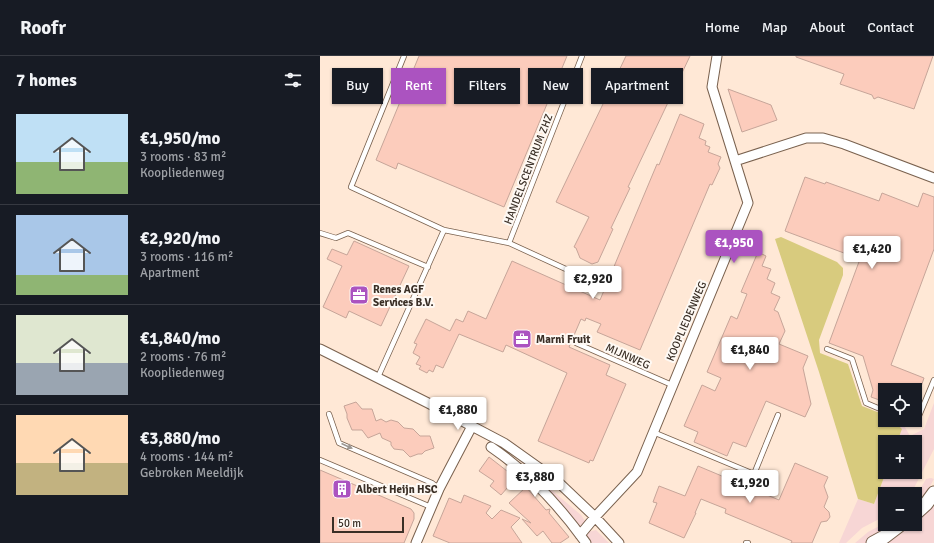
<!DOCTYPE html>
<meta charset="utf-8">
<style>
body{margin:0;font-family:Signika,sans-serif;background:#20242c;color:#f1f3f6;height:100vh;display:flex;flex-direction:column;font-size:15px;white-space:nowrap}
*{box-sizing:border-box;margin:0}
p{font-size:13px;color:#9ea1a6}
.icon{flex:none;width:22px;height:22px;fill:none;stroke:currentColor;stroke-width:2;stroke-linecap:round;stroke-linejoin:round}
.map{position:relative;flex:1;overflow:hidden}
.side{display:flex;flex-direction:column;background:#171b24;width:320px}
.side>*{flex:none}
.top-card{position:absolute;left:12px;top:12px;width:380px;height:36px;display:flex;gap:8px}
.buttons{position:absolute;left:558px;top:327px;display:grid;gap:8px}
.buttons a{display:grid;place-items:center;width:44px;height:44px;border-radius:0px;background:#171b24;box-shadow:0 1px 3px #0004;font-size:20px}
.scale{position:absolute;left:12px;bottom:10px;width:72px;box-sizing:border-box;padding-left:4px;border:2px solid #3a2f26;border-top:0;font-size:11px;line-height:14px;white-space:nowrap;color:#3a2f26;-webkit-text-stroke:3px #fef9f4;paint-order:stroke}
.price{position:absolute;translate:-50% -34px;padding:0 9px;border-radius:4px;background:#fff;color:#222;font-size:13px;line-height:26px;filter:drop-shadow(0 1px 2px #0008)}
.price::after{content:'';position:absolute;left:50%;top:24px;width:12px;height:9px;margin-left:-6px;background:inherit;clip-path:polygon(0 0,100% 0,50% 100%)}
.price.active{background:#ab53c0;color:#fff}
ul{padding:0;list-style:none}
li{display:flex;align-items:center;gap:12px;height:100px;padding:0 16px}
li+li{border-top:1px solid #363941}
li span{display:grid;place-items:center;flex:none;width:112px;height:80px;border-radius:0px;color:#555}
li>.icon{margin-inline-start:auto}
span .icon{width:48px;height:48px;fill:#fffc;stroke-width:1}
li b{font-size:17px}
h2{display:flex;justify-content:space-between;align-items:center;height:48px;padding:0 16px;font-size:17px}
.pill{padding:0 14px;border-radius:0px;background:#171b24;box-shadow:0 1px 3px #0004;font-size:14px;line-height:36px}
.pill.active{background:#ab53c0;color:#fff}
header{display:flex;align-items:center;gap:24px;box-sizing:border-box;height:56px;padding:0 20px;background:#171b24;border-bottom:1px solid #363941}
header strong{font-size:19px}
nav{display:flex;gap:22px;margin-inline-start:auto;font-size:14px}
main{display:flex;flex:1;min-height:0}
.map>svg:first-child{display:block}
.green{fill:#f7d6d5}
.water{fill:#d8cb7e}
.building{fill:#fcccbc;stroke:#c6a599}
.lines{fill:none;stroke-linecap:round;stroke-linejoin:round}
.lane-casing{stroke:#79614e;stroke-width:6}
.street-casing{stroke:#79614e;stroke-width:11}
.secondary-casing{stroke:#79614e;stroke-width:15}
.lane{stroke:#fff;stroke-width:4.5}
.street{stroke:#fff;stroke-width:9}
.secondary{stroke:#fff;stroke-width:13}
.oneway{fill:#9c9792}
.labels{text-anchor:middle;stroke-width:4;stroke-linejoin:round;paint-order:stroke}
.street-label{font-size:11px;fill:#3a2f26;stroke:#fef9f4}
.poi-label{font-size:11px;font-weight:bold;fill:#3a2f26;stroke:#fef9f4;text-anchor:start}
</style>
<header>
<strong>Roofr</strong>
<nav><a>Home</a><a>Map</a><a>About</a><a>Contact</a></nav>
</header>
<main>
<section class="side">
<h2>7 homes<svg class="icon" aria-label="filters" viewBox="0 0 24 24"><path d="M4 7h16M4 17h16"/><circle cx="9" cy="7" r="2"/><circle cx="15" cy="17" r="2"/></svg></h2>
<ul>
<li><span style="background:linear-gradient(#bfe0f5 60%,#8fb573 0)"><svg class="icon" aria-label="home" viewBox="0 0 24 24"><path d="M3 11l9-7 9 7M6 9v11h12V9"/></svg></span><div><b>€1,950/mo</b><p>3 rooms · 83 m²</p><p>Koopliedenweg</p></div></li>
<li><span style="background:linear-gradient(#a9c7e8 75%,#8fb573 0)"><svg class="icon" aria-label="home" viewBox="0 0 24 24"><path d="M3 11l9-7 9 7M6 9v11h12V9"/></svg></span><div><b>€2,920/mo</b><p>3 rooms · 116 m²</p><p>Apartment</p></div></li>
<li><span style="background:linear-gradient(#dfe7d0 60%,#9aa5b1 0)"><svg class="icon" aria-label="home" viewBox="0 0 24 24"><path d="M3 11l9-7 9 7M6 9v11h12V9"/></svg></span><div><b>€1,840/mo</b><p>2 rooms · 76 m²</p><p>Koopliedenweg</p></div></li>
<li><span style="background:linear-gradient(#ffd9b3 60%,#c2b280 0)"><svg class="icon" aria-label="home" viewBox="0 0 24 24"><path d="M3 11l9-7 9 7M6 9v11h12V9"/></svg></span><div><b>€3,880/mo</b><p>4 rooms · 144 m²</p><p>Gebroken Meeldijk</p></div></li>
</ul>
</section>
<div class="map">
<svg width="614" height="487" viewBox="0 0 614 487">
<rect width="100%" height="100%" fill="#ffe8d6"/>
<!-- green -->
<path class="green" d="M614,347V393L592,436L591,438H565V460L542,472L526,487H519L538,443L554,448L566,416H595V386H577L582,373L573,364L582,366L590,380L604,373Z
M194,406L228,431L261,459L265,465L264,469L259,471Z
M611,422L614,423L609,432L595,449V442L606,423Z
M614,448V487H568C575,480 585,468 595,468V465Z
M565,467L571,468L562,474L547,487H535L548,476Z
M276,474L289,487H271L267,480L268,476Z"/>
<!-- water -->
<path class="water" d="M461,181L517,206L523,212V219L499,284L500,297L528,308L542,350L565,359V364H573L582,373L577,386H565L566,416L554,448L538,443L499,316L455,183Z"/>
<!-- building -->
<path class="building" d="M99,0H247L184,151L78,107L76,113L56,104Z
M306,0H370L308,131L310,132L291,172L293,173L278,206L272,208L260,202L256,192L254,191L269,161L236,146Z
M476,0H613L594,53L558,41L554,43L552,39L520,28L524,18L476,1Z
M408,33L451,49L457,64L422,76Z
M360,58L384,68L379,82L386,85L385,89L390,91L388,96L401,101L398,108L400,112L392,129L390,128L320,294L277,276L281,268L266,262L265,265L261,263L249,291L290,309L286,319L306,328L273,405L270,404L269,407L218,385L247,317L186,289L183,296L139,278L123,312L116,309L113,316L109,314L107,317L99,313L101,310L96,308L100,301L93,297L97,288L94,287L106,263L130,275L136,263L143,266L148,255L166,263L192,205L280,244L337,108L339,109Z
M485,121L505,128L506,126L559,145L562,137L598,151L603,137L614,141V193L571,309L604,322L600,334H565V346L551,341L553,334L543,300L509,287L540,203L465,175Z
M34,185L89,210L61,270L29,255L26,262L3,251L22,210L7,203L12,193L27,199Z
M438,196L446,200L442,210L451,213L447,223L455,227L451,237L460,241L454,254L458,256L465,275L459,288L488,300L483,312L491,348L485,361L446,345L426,391L413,386L407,400L374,386L378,376L364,370L382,329L395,335L401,322L387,316L411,260L417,263L427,238L421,236Z
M36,346L42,353H52L56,365L61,363L66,366L71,364L78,366L84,372L93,373L100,380H110L114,392L105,395L102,398H98L90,401L83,394L74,393L71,389V386L62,382L60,377L48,382L42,374H32L27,362V358L24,350Z
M169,401L196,422L181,439L170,430L174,425L159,415Z
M475,407L508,421L504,430L508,441L504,451L509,456L510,461L507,465L501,466L492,487H471L472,485L405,457L406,453L381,443L375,457H376L364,482L329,467L337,447L333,446L339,430L365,440L378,410L459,444Z
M0,414L91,453L94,457V463L84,487H0Z
M206,431L226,454L230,453L229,457L249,481L240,487H232L223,475L217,480L202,463L211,467L189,447Z
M144,439L171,450L166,457L172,463L181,454L200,462L191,471L202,487H130L113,480L129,442L141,447Z"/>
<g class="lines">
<defs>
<path id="lane" d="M84,0L31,131L124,174L189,187L262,0
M0,177L16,182L28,177L108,211
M189,187L272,225
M256,287L352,329
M507,293L532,303L546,347L565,355
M58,321L124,174
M9,358L19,387L112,427L119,433
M589,364L596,367L614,324
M333,376L434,418L458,359
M0,404L111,451
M426,487H428"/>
<path id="street" d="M397,0L392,31L415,105
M0,293L108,347L184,387L236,424L275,461L299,487
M171,391C209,417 239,449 266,487
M260,479L275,461L317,416L428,147L415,105L486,82H503L524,88L614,122
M96,487L119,433L152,370"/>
<path id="secondary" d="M595,458L606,448L614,437
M553,487L564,481L581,468"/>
</defs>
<!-- lane casing -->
<use href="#lane" class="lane-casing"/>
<!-- street casing -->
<use href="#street" class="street-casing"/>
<!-- secondary casing -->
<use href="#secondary" class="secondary-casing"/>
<!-- lane -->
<use href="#lane" class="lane"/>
<!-- street -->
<use href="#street" class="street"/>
<!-- secondary -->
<use href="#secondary" class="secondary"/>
</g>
<!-- one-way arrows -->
<defs><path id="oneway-solid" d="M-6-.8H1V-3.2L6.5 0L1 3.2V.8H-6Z"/></defs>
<use class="oneway" href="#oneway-solid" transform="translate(27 390) rotate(24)"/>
<!-- icons -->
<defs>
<symbol id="office-square" viewBox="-11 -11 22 22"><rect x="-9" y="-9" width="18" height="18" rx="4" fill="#ab53c0" stroke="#fef9f4"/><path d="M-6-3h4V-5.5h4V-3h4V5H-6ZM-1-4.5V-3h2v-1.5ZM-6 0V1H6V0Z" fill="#fff"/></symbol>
<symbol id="building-square" viewBox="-11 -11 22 22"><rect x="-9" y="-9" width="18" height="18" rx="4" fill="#ab53c0" stroke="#fef9f4"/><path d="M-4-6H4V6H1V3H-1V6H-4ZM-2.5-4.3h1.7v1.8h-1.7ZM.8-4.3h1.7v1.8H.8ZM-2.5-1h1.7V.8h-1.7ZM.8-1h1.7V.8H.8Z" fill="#fff"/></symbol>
</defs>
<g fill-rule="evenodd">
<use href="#office-square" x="28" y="228" width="22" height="22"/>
<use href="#office-square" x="191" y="272" width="22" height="22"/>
<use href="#building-square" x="11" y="422" width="22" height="22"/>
</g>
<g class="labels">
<!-- street labels -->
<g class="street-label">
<text transform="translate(208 113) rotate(-69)" y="4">HANDELSCENTRUM ZHZ</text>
<text transform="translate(366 265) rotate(-67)" y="4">KOOPLIEDENWEG</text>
<text transform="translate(308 300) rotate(24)" y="4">MIJNWEG</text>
</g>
<!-- poi labels -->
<g class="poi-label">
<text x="53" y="237">Renes AGF<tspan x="53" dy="13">Services B.V.</tspan></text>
<text x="216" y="287">Marni Fruit</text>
<text x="36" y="437">Albert Heijn HSC</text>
</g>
</g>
</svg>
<div class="buttons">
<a><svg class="icon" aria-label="locate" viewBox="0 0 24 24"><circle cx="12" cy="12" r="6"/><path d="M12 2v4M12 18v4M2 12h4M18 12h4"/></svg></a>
<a>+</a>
<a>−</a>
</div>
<div class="scale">50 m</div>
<b class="price active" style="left:414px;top:208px">€1,950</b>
<b class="price" style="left:552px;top:214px">€1,420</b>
<b class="price" style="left:273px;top:244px">€2,920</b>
<b class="price" style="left:430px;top:315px">€1,840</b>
<b class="price" style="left:138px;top:375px">€1,880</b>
<b class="price" style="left:215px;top:442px">€3,880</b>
<b class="price" style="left:430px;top:448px">€1,920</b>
<div class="top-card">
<a class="pill">Buy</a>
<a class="pill active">Rent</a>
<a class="pill">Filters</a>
<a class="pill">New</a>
<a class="pill">Apartment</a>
</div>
</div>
</main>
